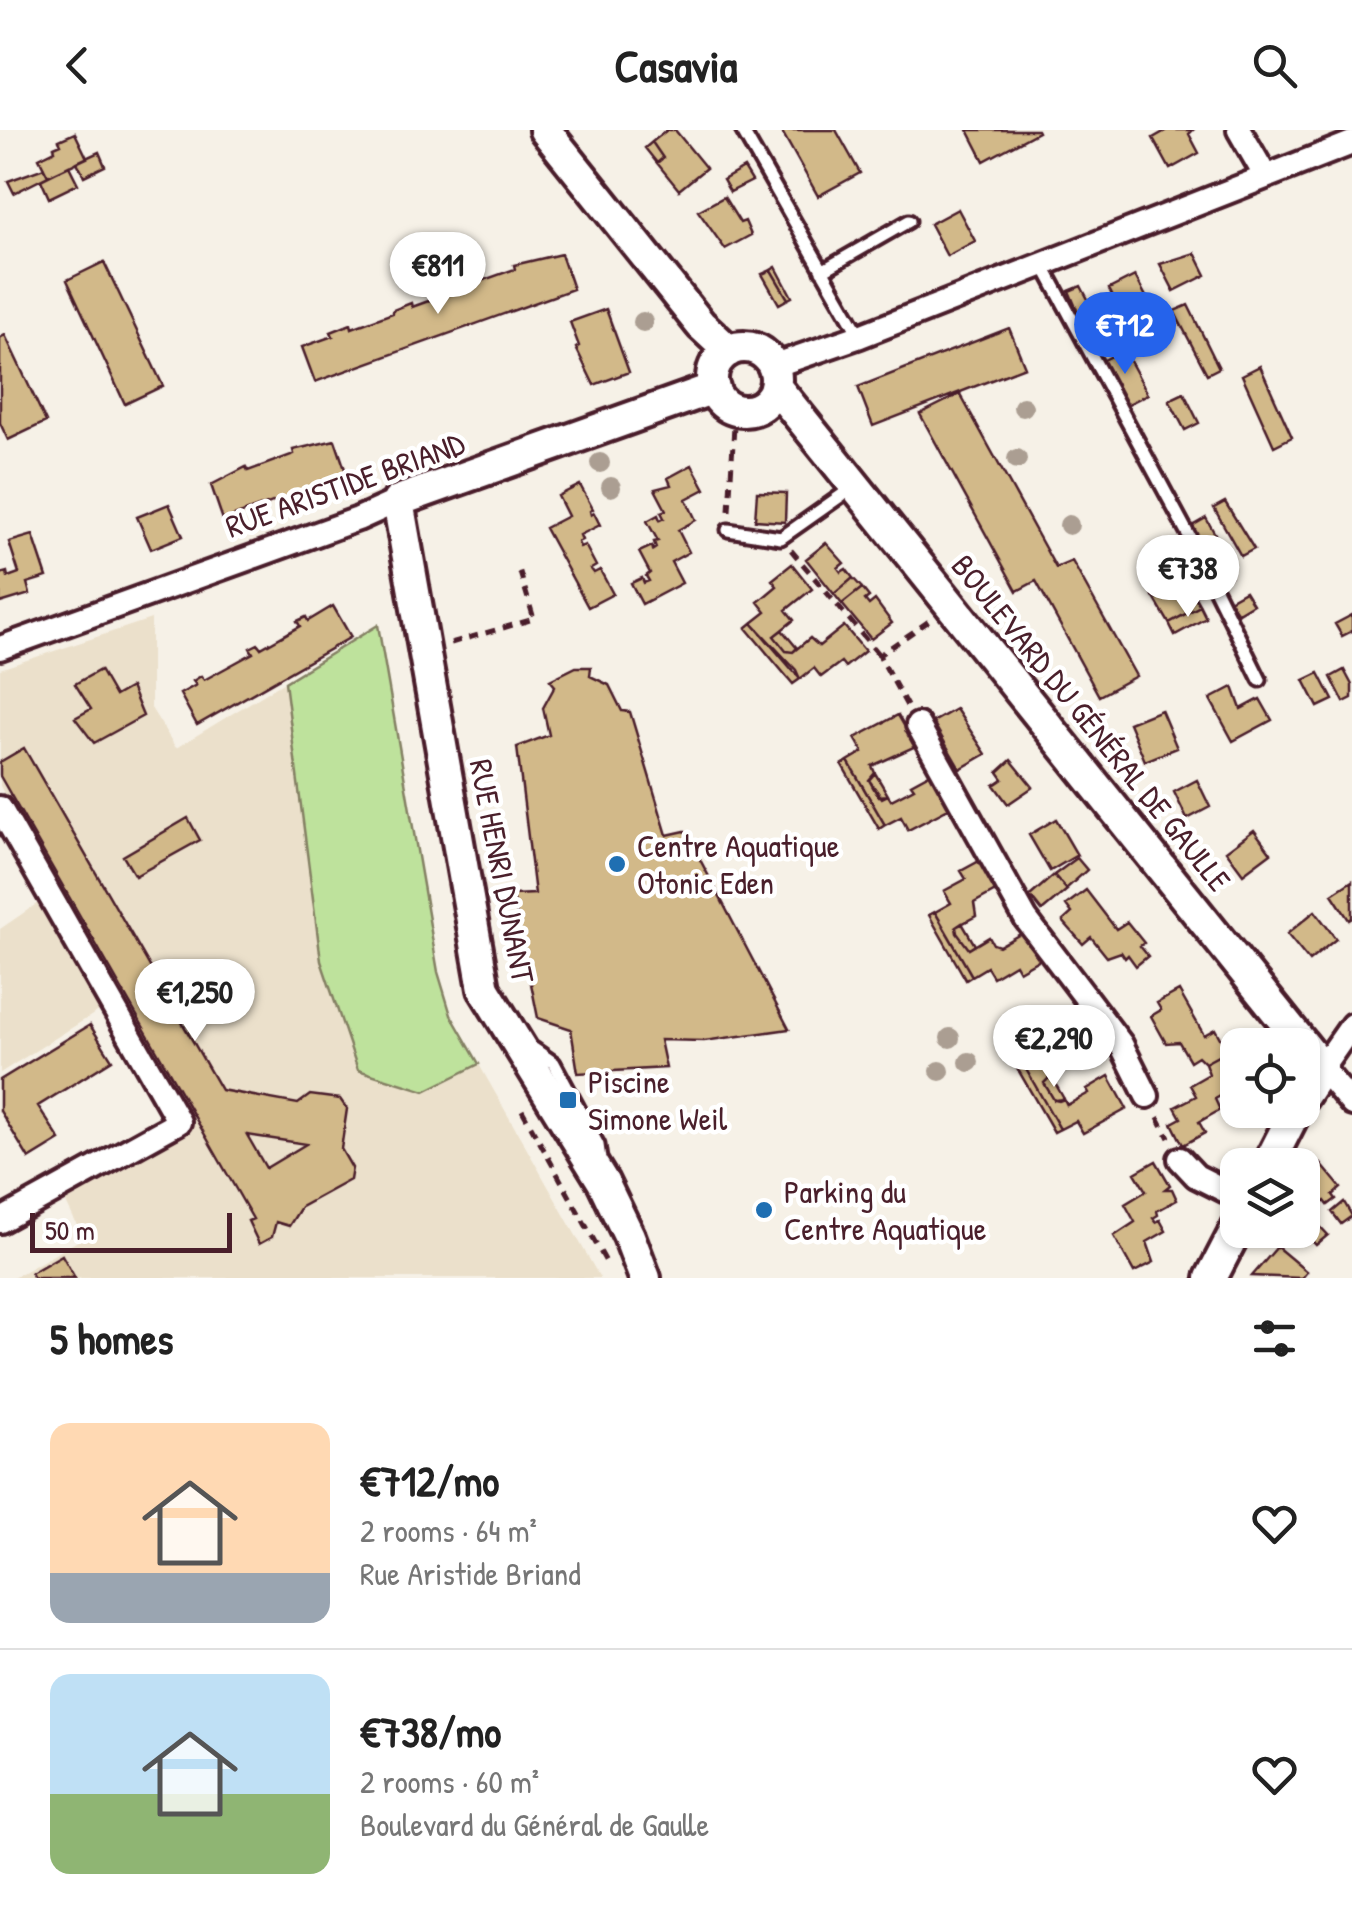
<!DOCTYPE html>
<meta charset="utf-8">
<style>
body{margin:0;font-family:"Patrick Hand",sans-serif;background:#f2f2f2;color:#222;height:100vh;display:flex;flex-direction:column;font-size:38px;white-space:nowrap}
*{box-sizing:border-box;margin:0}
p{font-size:32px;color:#767676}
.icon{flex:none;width:55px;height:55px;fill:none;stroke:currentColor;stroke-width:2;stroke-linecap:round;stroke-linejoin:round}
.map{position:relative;height:1148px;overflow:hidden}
.sheet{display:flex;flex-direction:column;background:#fff;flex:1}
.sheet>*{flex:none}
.tools{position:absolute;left:1220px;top:898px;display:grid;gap:20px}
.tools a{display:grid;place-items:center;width:100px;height:100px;border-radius:20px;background:#fff;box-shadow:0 2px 8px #0004;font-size:50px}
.scale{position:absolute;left:30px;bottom:25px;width:202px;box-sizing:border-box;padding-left:10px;border:5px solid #4a1f2b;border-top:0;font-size:28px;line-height:35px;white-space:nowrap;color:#4a1f2b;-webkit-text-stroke:8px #fff;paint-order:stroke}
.price{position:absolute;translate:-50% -85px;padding:0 22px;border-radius:35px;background:#fff;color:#222;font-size:32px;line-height:65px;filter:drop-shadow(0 2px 5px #0008)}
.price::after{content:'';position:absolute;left:50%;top:60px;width:30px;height:22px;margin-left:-15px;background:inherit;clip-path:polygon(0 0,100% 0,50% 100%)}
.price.on{background:#2563eb;color:#fff}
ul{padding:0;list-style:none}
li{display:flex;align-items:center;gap:30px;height:250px;padding:0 50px}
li+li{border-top:2px solid #e0e0e0}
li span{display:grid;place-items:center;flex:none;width:280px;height:200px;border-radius:20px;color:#555}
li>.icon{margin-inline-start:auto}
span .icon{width:120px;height:120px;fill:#fffc;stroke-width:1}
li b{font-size:42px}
h2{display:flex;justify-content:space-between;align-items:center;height:120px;padding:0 50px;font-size:42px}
header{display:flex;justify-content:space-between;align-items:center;height:130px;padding:0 50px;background:#fff;font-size:45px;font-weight:700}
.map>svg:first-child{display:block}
.built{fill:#ebe0cb}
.green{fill:#bee29c;stroke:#848064;stroke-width:2.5}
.building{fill:#d2b989;stroke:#4a1f2b;stroke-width:2.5;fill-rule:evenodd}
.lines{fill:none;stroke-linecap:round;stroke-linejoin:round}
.lane-casing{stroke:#4a1f2b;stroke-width:19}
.street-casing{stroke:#4a1f2b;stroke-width:30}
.secondary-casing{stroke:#4a1f2b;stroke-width:38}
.path{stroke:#4a1f2b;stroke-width:5;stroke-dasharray:10 8;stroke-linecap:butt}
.lane{stroke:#fff;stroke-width:11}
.street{stroke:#fff;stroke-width:22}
.secondary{stroke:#fff;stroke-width:30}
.tree{fill:#ab9e92}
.poi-dot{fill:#1f6fb2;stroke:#fff;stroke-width:4}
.labels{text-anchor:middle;stroke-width:9;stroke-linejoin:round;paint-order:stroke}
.street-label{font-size:32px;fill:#4a1f2b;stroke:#fff}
.poi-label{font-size:32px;fill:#4a1f2b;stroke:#fff;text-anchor:start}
</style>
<header><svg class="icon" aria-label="back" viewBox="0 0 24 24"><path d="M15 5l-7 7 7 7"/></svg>Casavia<svg class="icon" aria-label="search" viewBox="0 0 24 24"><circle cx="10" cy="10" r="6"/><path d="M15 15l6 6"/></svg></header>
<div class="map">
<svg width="1352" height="1148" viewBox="0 0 1352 1148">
<rect width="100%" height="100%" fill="#f6f1e7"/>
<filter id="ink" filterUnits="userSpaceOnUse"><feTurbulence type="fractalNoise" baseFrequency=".01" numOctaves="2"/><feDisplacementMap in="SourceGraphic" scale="20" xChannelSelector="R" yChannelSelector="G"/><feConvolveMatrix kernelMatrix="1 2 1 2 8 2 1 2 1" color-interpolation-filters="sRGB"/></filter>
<g filter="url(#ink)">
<!-- built -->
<path class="built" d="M151,489V578L176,618L378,495L438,842L451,885L600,1148H13L83,1108L64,1068L188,995L116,870L0,943V799L57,760L0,656V539Z"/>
<!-- green -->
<path class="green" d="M378,495L438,842L451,885L479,934L425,961L358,940L321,831L285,552Z"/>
<!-- building -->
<path class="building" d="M667,0H675L706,38L679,60L657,33L663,28L652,12Z
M781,0H836L860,43L818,66Z
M968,0H1037L1038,2L984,31Z
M1167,0H1193L1189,4L1199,23L1170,39L1153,8Z
M75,3L87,28L48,46L39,28L55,20L54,17L61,14L59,10Z
M652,12L663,28L657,33L645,18Z
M99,22L105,36L84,46L77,32Z
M69,36L78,54L49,68L41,50Z
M44,38L48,46L14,63L8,51Z
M744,38L752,51L730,62L723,50Z
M724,67L740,93L745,91L751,105L725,119L698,81Z
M958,79L975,111L947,126L930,94Z
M1195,123L1206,145L1174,161L1160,134Z
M561,124L573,159L315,252L302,217L333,206L331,202L351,194L352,198L393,183V180L411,173L412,177L456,161V157L472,151L473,154L515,139L514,135Z
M104,132L163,256L125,274L67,150Z
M776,137L792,167L788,169L771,140Z
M771,140L788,169L779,174L762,144Z
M1135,146L1151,176L1124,190L1109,159Z
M1081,156L1100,192L1085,199L1069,161Z
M1188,175L1219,238L1207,244L1174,181Z
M606,179L629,242L594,255L576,218L579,216L570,192Z
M1009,198L1025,237L873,296L858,257Z
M5,205L46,292L8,310L0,293V208Z
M1124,220L1148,264L1126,275L1102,231Z
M1260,236L1292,307L1274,316L1242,245Z
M1184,263L1199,293L1185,300L1169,270Z
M960,264L1056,438L1072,431L1136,546L1099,566L1036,451L1017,461L920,284Z
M335,310L347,345L223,390L211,355L246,337L248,341L294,324L293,320Z
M692,335L705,359L686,369L696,390L678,400L689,422L671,432L682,453L642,474L631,453L642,448L644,453L649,451L646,446L650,443L639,422L652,416L653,420L656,418L654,412L658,411L647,391L658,385L660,390L664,388L661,382L666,380L655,359L671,355L668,348Z
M580,355L593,379L590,381L591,385L594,383L600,395L580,405L582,410L578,412L580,417L585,415L596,436L591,439L594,443L600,440L613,464L588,477L545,398L568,386L558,366Z
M757,362L786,363L785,392L755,390Z
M1225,372L1254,419L1241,426L1214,378Z
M169,374L183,406L151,419L137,387Z
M1206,388L1215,404L1210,406L1231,446L1219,452L1212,440L1216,439L1192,396Z
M33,405L47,447L27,453L30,464L0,473V444L7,442L8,447L19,443L9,412Z
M826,413L844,433L838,438L841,442L846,439L853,448L834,464L806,429Z
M792,434L812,459L786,480L794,490L774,506L786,521L793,522L810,508L819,516L844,496L865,521L845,537L841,532L821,547L814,538L800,549L752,493L766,482L758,472L777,456L772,450Z
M853,448L862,458L842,474L834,464Z
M1185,449L1200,476L1169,493L1153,466Z
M862,458L869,467L865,470L869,475L875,470L892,493L871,509L842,474Z
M1245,461L1253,474L1238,483L1229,470Z
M333,476L351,507L197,595L180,564L196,555L193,551L201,546L204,550L253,523L250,518L258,514L261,518L300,496L297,491L306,487L308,491Z
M1200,476L1206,488L1175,505L1169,493Z
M1352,485V501L1342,506L1335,494Z
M752,493L796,540L800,549L793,554L746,498Z
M782,500L797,518L793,522L786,521L774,506Z
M576,537H591L590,546L609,555L622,581L630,582L667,705L685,701L789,899L704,911L660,910L666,938L578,943L571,899L538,888L513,765L535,764L517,617L549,605L543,578L555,556L550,550Z
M100,540L115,566L131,557L143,586L94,613L75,588L91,579L75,554Z
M1344,540L1352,555V568L1344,572L1331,547Z
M1319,543L1333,570L1318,577L1304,550Z
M1233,557L1241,579L1260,569L1272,590L1233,611L1210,569Z
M956,579L986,624L960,639L933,592Z
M1161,580L1177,618L1145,631L1129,593Z
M898,585L916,616L872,636L875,643L869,650L878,666L888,665L891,670L914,658L911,654L933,642L952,677L908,700L901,687L885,695L848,631L863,622L855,608Z
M24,618L221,960L298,974L310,965L340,969L347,979L341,1019L352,1038L350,1050L301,1077L289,1096L276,1092L272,1107L259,1114L248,1091L253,1089L0,646V632ZM247,1005L306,1014L266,1038Z
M1011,630L1033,657L1008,674L994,655L1003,649L998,642Z
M848,631L885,695L879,699L842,635Z
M875,643L888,665L882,668L869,650Z
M1197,650L1210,677L1187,689L1174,662Z
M188,688L200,710L135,746L123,726Z
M1056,689L1077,725L1050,741L1029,705Z
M1254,700L1271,723L1243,744L1226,721Z
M1077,728L1087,740L1066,759L1054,745Z
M983,729L999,759L974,773L976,786L956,797L957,803L969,819L989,807L993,814L999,816L1024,802L1040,829L1019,841L1015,834L993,847L987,837L972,846L935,782L951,773L944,761L966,749L961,741Z
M1054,745L1067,760L1042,781L1030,766Z
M1352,751V788L1349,790L1332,764Z
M1086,760L1116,799L1127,792L1144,813L1140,816L1148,826L1136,836L1128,825L1125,828L1121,822L1107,827L1091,807L1083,814L1063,791L1072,783L1066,775Z
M1315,781L1336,809L1309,831L1287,804Z
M935,782L972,846L966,850L929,785Z
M962,793L975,815L969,819L957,803L956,797Z
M1179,861L1204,905L1215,899L1227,921L1205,933L1198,926L1190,931L1179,912L1166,913L1151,886L1161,880L1157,873Z
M1073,885L1093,920L1071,932L1069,928L1053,936L1056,941L1044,953L1054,970L1064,969L1067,975L1089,963L1087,959L1109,946L1127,979L1083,1003L1076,991L1060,999L1023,934L1039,925L1030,910Z
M90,895L112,930L38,976L60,1010L29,1029L0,981V950Z
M1220,925L1237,957L1215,969L1220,980L1199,992L1205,1003L1183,1015L1172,993L1181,988L1175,977L1196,966L1190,955L1209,944L1205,933Z
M1023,934L1060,999L1054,1002L1017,938Z
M1051,946L1064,969L1059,971L1054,970L1044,953Z
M1156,1031L1170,1055L1165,1059H1172L1177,1070L1157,1081L1158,1085L1153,1088L1156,1092L1160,1090L1166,1101L1147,1112L1154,1132L1134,1142L1114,1106L1135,1092L1125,1074L1146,1061L1135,1043Z
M1321,1034L1341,1058L1333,1065L1336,1069L1328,1075L1325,1071L1314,1080L1302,1066V1050Z
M1344,1072L1352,1086L1341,1094L1332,1082Z
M1313,1089L1328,1105L1316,1115L1302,1100Z
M1277,1117L1307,1142L1302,1148L1252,1146Z
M62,1125L75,1148H34L31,1143Z"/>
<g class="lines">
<defs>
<path id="lane" d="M742,0L860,206
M1043,135L1189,406L1260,550
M822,141L909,91
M728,400L781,408L852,358
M534,919L554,933L598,1015L600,1029"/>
<path id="street" d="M1239,0L1266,47
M773,236L860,206L1352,13
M0,518L358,389L398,371
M918,595L1026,789L1121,914L1147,966
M0,678L179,992L0,1091
M1352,895L1322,938L1352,974
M1180,1029L1196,1046L1238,1067"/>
<path id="secondary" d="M545,0L701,195L729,221
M712 249a32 32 0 1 1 64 0a32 32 0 1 1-64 0Z
M775,256L1322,938L1302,968
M1268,1035L1296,980
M645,1148L629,1106L603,1052L484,859L398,371L714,258
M1211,1148L1238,1096"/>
</defs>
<!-- lane casing -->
<use href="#lane" class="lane-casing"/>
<!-- street casing -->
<use href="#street" class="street-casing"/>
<!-- secondary casing -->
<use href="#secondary" class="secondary-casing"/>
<!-- path -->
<path class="path" d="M729,381L735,279
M791,420L879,525
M451,513L534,489L519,439
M907,576L879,525L929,491
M522,980L606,1132
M1158,987L1169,1008"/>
<!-- lane -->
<use href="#lane" class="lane"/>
<!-- street -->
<use href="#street" class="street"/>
<!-- secondary -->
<use href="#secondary" class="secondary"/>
</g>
<!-- trees -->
<g class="tree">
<circle cx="643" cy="192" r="10"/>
<circle cx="1023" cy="277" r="10"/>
<circle cx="1017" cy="329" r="10"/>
<circle cx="600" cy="333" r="10"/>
<circle cx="611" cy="357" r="10"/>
<circle cx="1069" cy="395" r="10"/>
<circle cx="950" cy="908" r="10"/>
<circle cx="969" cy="932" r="10"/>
<circle cx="940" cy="941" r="10"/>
</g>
</g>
<!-- markers -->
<g class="poi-dot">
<circle cx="617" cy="734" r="10"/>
<rect x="558" y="960" width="20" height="20" rx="5"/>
<circle cx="764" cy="1080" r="10"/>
</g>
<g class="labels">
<!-- street labels -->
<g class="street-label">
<text transform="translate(345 355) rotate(-20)" y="11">RUE ARISTIDE BRIAND</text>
<text transform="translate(1091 593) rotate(51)" y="11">BOULEVARD DU GÉNÉRAL DE GAULLE</text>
<text transform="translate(502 741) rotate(79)" y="11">RUE HENRI DUNANT</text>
</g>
<!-- poi labels -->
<g class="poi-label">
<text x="637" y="727">Centre Aquatique<tspan x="637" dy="37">Otonic Eden</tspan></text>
<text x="588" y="963">Piscine<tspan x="588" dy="37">Simone Weil</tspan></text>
<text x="784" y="1073">Parking du<tspan x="784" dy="37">Centre Aquatique</tspan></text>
</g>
</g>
</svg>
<div class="tools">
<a><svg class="icon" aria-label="locate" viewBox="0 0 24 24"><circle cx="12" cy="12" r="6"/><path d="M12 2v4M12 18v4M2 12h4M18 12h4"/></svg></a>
<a><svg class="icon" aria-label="layers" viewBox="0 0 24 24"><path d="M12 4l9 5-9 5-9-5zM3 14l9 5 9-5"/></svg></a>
</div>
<div class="scale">50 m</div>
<b class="price" style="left:438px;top:187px">€811</b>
<b class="price on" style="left:1125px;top:247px">€712</b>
<b class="price" style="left:1188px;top:490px">€738</b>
<b class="price" style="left:195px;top:914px">€1,250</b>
<b class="price" style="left:1054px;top:960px">€2,290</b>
</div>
<section class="sheet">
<h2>5 homes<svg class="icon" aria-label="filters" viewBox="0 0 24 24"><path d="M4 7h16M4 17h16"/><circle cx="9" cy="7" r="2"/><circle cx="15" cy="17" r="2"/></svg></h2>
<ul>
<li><span style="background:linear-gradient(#ffd9b3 75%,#9aa5b1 0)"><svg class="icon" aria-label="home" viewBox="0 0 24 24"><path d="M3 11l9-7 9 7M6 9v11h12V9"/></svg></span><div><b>€712/mo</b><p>2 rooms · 64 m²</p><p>Rue Aristide Briand</p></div><svg class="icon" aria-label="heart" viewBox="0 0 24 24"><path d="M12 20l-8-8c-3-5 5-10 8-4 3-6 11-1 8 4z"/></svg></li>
<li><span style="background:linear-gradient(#bfe0f5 60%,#8fb573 0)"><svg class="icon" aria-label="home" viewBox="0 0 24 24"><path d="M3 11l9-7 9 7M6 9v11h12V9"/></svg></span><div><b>€738/mo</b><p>2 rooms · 60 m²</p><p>Boulevard du Général de Gaulle</p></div><svg class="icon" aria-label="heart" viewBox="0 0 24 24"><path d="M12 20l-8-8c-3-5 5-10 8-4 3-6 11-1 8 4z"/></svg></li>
</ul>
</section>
